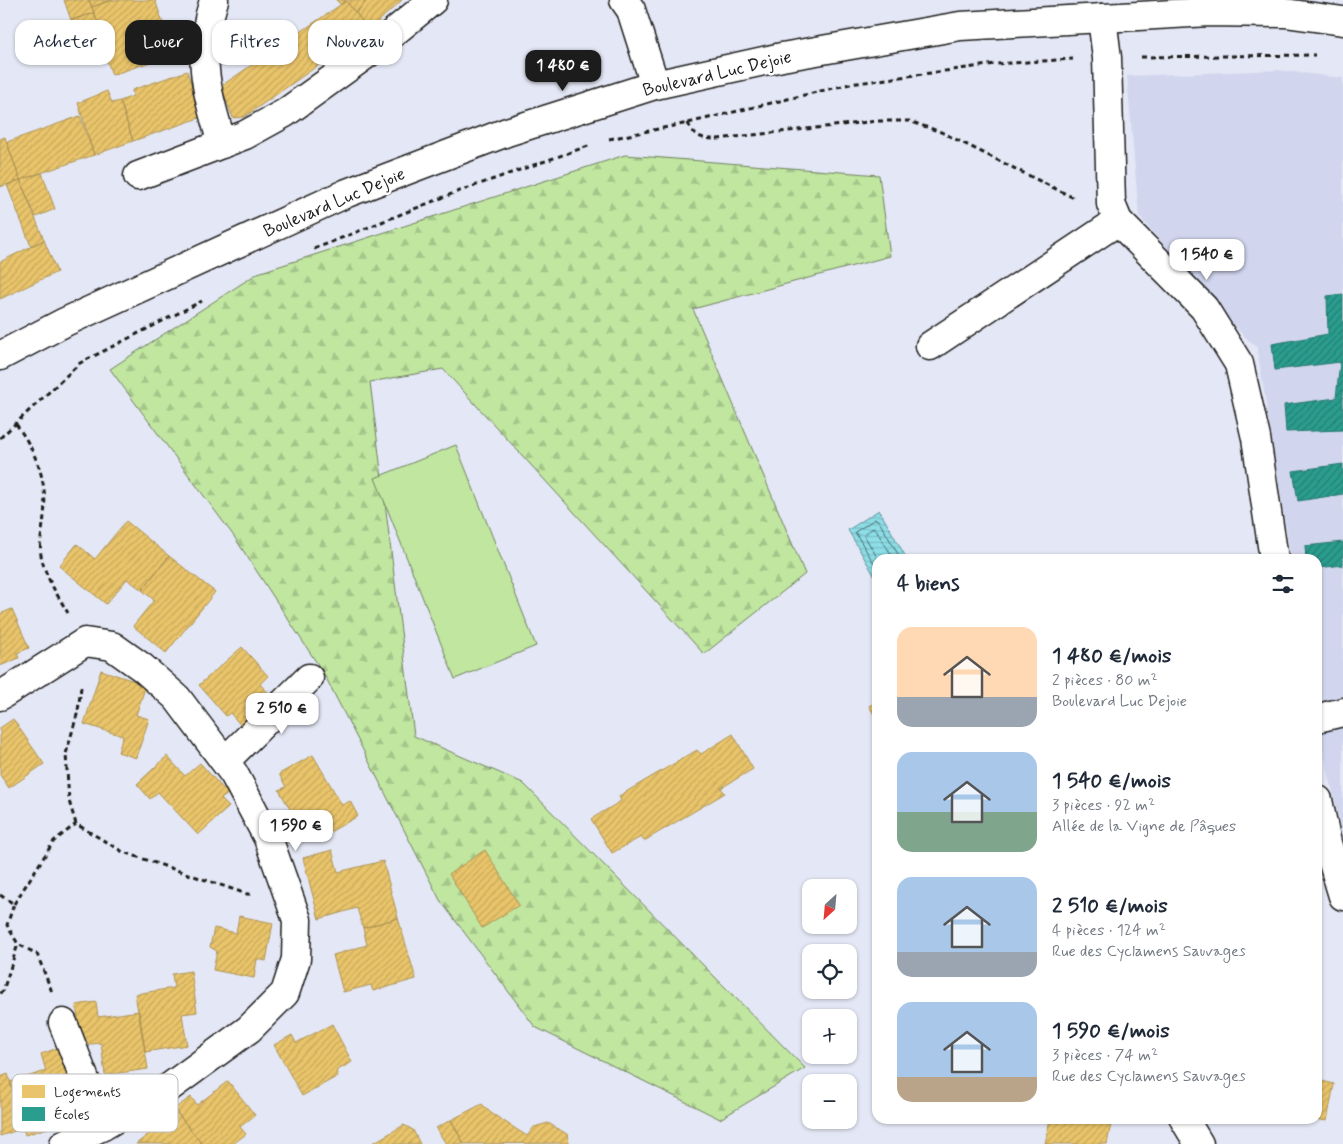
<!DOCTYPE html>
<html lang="fr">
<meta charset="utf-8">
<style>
body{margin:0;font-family:Mynerve,sans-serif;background:#f2f2f3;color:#1f2937;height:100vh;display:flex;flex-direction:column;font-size:19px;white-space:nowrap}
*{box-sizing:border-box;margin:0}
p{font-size:16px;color:#747a83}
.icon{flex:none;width:28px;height:28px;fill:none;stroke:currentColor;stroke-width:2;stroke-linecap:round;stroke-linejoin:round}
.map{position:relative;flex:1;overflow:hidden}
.panel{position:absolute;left:872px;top:554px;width:450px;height:570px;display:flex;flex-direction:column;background:#fff;border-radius:15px;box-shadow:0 1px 4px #0004}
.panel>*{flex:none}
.hud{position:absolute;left:15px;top:20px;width:475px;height:45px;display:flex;gap:10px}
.needle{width:32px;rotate:206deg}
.fabs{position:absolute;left:802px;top:879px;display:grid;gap:10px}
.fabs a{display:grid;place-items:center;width:55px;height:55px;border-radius:10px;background:#fff;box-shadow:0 1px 4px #0004;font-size:25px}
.price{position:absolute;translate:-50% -42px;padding:0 11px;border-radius:10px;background:#fff;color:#222;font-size:16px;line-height:32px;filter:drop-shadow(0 1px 2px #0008)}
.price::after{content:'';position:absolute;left:50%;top:30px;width:15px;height:11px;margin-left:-8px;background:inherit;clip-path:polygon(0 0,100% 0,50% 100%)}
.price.active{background:#1c1c1c;color:#fff}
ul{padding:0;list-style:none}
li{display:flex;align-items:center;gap:15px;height:125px;padding:0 25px}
li span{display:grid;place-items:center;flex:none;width:140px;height:100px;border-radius:15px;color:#555}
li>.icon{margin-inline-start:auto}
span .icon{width:60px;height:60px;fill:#fffc;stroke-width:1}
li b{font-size:21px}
h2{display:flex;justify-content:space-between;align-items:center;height:60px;padding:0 25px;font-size:21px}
.chip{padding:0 18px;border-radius:15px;background:#fff;box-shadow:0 1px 4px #0004;font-size:18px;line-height:45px}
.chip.active{background:#1c1c1c;color:#fff}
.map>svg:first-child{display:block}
.built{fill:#d1d6ee}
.forest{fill:url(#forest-firs);stroke:#6e815e}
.green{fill:#c0e6a0;stroke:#6e815e}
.water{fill:url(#water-rules);stroke:#609096}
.homes{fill:url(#homes-hatch);stroke:#ac9253}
.schools{fill:url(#schools-hatch);stroke:#26766c}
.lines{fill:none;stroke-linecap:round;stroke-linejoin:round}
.shore{stroke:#496a6d;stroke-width:1}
.minor-casing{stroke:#1c1c1c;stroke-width:31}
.major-casing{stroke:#1c1c1c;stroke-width:31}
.path{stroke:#1c1c1c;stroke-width:3;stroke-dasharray:5 4;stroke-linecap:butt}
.minor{stroke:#fff;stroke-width:28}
.major{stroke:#fff;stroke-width:28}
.labels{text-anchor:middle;stroke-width:5;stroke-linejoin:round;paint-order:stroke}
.street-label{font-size:18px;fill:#1c1c1c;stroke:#fff}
.key{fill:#fff;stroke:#bbb;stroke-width:1}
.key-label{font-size:14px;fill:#1c1c1c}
</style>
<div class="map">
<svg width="1343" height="1144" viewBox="0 0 1343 1144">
<defs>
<pattern id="forest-firs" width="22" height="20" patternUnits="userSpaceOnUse" patternTransform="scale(1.25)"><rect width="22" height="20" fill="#c0e6a0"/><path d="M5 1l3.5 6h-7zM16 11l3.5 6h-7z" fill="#a4c589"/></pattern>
<pattern id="water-rules" width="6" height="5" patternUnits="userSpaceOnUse" patternTransform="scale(1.25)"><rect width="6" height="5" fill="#8ddee7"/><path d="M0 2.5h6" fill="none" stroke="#79bec6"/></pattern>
<pattern id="homes-hatch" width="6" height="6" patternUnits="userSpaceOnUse" patternTransform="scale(1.25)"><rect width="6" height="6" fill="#e9c46a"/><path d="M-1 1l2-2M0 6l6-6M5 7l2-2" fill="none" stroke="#c7a85b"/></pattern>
<pattern id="schools-hatch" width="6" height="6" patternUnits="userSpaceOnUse" patternTransform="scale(1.25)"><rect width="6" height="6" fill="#2a9d8f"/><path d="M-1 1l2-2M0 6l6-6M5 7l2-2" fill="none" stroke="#237f74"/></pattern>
</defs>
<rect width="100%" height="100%" fill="#e4e7f5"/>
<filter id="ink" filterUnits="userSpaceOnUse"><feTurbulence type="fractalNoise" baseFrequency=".02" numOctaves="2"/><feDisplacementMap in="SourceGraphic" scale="10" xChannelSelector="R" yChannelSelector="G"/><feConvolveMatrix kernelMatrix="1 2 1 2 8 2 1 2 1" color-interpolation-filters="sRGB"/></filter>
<g filter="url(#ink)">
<!-- built -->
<path class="built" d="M1278,70L1343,78V835L1318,729V559H1291L1257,348L1237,329L1139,216L1127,76Z"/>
<!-- forest -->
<path class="forest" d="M625,155L879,175L890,256L693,309L805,574L704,654L443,369L370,382L414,736L523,783L805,1068L720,1119L535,1027L440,900L324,674L233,535L110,369L258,273Z"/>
<!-- green -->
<path class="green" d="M456,445L536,646L455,679L375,478Z"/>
<!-- water -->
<path class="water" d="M879,510L907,559H878L877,580L848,530Z"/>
<!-- homes -->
<path class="homes" d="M64,0H89L94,13L71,20Z
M89,0H112L92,7Z
M112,0H155L164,26L154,29L162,58L112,75L101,44L105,42L92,7Z
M336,0H367L356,13L346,1L341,5Z
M367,0H402L369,30L356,13Z
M346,1L369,30L244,117L233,118L221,86Z
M94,13L105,42L79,51L70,23L71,20Z
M187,71L202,117L133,141L120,101L133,96L132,90Z
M107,91L112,103L120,101L133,141L94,155L78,103Z
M80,116L94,155L20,180L7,142Z
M5,137L20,180L0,187V139Z
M42,173L55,209L36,217L20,180Z
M20,180L44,240L31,246L7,185Z
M44,240L57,272L0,299V262Z
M126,521L169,556L142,590L127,579L106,604L59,566L77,544L95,559Z
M169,556L215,592L166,653L133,626L154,600L142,590Z
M12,609L29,648L17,653L19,658L0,666V614Z
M242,647L268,676L260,684L275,700L243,728L230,713L226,716L199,685Z
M101,670L146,685L136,715L149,719L136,758L118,752L123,736L84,724Z
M878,701V721L869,706Z
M13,719L44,764L9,788L0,775V728Z
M733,734L753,769L721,788L725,793L644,841L641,837L612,853L591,819L621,801L619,796L697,750L701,754Z
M313,755L342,805L350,801L358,816L323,836L313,818L299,825L279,790L286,787L279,774Z
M167,756L185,776L200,763L228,794L221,799L229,807L198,835L158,792L150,799L137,784Z
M332,850L338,872L383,861L398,918L363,928L357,908L319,919L303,858Z
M485,850L519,905L482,928L449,874Z
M239,916L273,923L266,961L257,959L254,978L213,970L217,951L210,947L214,928L236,933Z
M398,918L416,979L373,991L371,985L343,992L333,955L367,945L363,928Z
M191,971L197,1012L182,1014L187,1045L145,1052L135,994L174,988L172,974Z
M96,1002L98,1017L139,1011L148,1069L105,1075L101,1043L82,1045L76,1005Z
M332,1024L352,1062L336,1071L338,1076L302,1096L274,1045L292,1035L296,1043Z
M58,1048L71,1091L56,1096L64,1123L25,1135L10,1082L46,1071L41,1054Z
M8,1074L24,1128L0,1136V1077Z
M1318,1080L1334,1084L1327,1121L1315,1119H1318Z
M228,1081L255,1115L240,1127L246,1134L233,1144H202L174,1109L191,1097L197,1105Z
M482,1104L491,1113L527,1136L534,1127L548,1123L567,1134L569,1143L464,1144L451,1120Z
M174,1109L202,1144H136L163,1123L159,1121Z
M1050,1119H1112L1107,1144H1045Z
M451,1120L464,1144H446L436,1128Z
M404,1125L413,1130L420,1144H371Z"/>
<!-- schools -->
<path class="schools" d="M1343,294V430L1286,432L1284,405L1336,398L1340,362L1275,370L1272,344L1328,334L1327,296Z
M1343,464V494L1298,501L1293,471Z
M1343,542V565L1318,568V559H1306L1305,546Z"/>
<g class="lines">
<!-- shore -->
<path class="shore" d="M878,559L864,535L874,527L894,559
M878,570L855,532L875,519L878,520L901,559"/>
<defs>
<path id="minor" d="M214,0C196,58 206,88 222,144
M624,0L631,10L655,85
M1102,18L1107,58L1111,204L1118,221L1204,308L1239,364L1256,438L1274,559
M138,176L245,135L285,113L371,51L433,0
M930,346L1118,221
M0,696L85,642L112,646L143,668L177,698L234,774L268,838L297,920L296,959L285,993L249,1029L171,1086L103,1126L64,1144
M1318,718L1343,712
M225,761L309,678
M1318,800L1327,843L1343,896
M63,1023L103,1126
M1184,1119L1199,1144"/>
<path id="major" d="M0,356L65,322L347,193L507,132L655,85L782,57L960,26L1209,12L1285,13L1343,21"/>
</defs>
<!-- minor casing -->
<use href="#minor" class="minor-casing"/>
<!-- major casing -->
<use href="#major" class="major-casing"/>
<!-- path -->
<path class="path" d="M1141,57L1315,55
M688,123C694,138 703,139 718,139L877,121H909L941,132L1076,199
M609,139L688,123L850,84L996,64L1073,59
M314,249L454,193L591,145
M16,424C36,452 48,481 44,516C43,528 39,543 41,555C45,577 57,594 68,613
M0,438L80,363L202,301
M81,687L78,711L66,754L69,801L76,824L123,852L247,894H251
M0,895L14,904L7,925L18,944L37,954L52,992
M14,904L54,841L76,824
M0,993L3,991L18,944"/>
<!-- minor -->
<use href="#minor" class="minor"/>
<!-- major -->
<use href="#major" class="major"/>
</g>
</g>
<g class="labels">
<!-- street labels -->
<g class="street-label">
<text transform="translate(717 73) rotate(-13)" y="6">Boulevard Luc Dejoie</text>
<text transform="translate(334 202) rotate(-23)" y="6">Boulevard Luc Dejoie</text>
</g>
</g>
<!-- legend -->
<rect x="12" y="1074" width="166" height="58" rx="8" class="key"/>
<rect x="22" y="1085" width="23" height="13" fill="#e9c46a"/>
<rect x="22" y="1107" width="23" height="14" fill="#2a9d8f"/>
<g class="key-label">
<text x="54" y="1096">Logements</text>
<text x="54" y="1119">Écoles</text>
</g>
</svg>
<div class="fabs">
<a><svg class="needle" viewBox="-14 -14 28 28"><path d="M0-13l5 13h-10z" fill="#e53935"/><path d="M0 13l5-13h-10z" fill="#747a83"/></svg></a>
<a><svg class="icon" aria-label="locate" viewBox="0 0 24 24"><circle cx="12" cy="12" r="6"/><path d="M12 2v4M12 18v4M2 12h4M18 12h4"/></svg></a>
<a>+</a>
<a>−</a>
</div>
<b class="price active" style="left:563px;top:92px">1 480 €</b>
<b class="price" style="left:1207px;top:281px">1 540 €</b>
<b class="price" style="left:282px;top:735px">2 510 €</b>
<b class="price" style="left:296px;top:852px">1 590 €</b>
<div class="hud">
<a class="chip">Acheter</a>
<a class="chip active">Louer</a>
<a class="chip">Filtres</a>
<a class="chip">Nouveau</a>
</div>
<section class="panel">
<h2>4 biens<svg class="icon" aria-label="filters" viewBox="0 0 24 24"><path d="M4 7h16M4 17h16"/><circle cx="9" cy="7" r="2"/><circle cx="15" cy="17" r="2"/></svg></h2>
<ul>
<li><span style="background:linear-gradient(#ffd9b3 70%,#9aa5b1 0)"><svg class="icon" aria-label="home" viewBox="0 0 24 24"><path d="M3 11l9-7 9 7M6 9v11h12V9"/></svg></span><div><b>1 480 €/mois</b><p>2 pièces · 80 m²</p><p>Boulevard Luc Dejoie</p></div></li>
<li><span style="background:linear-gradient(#a9c7e8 60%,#7fa58c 0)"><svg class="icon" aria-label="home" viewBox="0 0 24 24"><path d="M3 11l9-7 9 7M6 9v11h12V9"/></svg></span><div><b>1 540 €/mois</b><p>3 pièces · 92 m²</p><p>Allée de la Vigne de Pâques</p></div></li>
<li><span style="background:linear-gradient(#a9c7e8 75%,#9aa5b1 0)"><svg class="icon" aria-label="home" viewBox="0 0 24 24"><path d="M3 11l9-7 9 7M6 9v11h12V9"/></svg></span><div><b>2 510 €/mois</b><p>4 pièces · 124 m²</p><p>Rue des Cyclamens Sauvages</p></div></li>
<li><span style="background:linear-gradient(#a9c7e8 75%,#b9a48a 0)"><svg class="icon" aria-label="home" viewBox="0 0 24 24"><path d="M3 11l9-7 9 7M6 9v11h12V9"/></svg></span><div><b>1 590 €/mois</b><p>3 pièces · 74 m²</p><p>Rue des Cyclamens Sauvages</p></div></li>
</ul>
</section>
</div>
